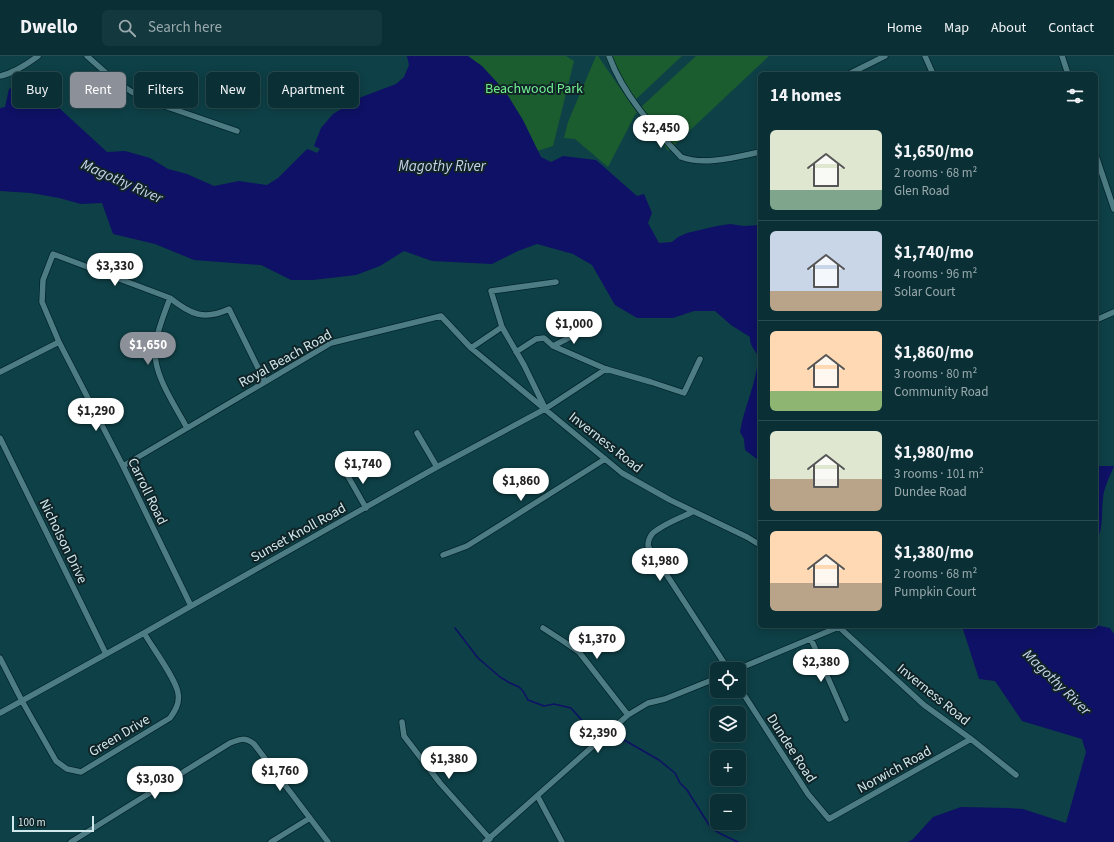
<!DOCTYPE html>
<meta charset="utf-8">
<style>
body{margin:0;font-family:"Source Sans 3",sans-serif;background:#13383d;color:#f1f3f6;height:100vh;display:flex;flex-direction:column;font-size:15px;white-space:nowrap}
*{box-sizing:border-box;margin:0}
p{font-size:13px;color:#99a9ad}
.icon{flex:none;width:22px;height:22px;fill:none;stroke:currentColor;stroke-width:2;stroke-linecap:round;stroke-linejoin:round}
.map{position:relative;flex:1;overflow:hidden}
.sheet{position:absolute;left:758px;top:16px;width:340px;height:556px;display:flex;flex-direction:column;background:#0a3035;border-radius:6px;box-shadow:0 2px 10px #0003,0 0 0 1px #2a4b50}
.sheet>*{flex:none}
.top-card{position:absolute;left:12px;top:16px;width:380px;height:36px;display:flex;gap:8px}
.buttons{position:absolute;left:710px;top:606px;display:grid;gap:8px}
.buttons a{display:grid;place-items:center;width:36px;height:36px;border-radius:6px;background:#0a3035;box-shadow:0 2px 10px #0003,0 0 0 1px #2a4b50;font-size:20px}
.scale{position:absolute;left:12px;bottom:10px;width:82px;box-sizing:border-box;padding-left:4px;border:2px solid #d0e8ec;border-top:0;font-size:11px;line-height:14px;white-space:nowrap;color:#d0e8ec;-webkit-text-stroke:3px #102327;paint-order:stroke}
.price{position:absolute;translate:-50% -34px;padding:0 9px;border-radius:14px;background:#fff;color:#222;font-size:13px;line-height:26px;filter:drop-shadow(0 1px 2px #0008)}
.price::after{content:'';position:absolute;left:50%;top:24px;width:12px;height:9px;margin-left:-6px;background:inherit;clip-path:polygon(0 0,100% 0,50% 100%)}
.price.active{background:#8c9099;color:#fff}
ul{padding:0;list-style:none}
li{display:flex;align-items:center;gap:12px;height:100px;padding:0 12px}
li+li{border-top:1px solid #2a4b50}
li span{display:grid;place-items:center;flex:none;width:112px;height:80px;border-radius:6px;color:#555}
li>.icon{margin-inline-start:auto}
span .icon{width:48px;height:48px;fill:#fffc;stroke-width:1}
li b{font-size:17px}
h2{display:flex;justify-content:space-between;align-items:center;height:48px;padding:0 12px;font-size:17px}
.tag{padding:0 14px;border-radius:6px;background:#0a3035;box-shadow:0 2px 10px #0003,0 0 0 1px #2a4b50;font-size:14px;line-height:36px}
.tag.active{background:#8c9099;color:#fff}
header{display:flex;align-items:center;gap:24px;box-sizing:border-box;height:56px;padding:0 20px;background:#0a3035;border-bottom:1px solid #2a4b50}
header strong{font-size:19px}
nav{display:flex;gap:22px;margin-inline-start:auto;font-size:14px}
.search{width:280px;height:36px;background:#13383d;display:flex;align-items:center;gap:10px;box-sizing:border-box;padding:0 14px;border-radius:6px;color:#99a9ad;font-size:15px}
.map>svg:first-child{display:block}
.green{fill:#1b5d2f}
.water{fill:#0e1165}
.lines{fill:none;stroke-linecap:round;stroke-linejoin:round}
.stream{stroke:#0e1165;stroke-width:1.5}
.minor-casing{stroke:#00252b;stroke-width:7}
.minor{stroke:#4e7c84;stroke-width:5.5}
.labels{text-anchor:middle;stroke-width:4;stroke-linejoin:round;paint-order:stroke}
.park-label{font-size:14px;fill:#72ee91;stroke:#102327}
.street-label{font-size:14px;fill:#d0e8ec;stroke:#102327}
.water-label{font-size:15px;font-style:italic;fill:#cad3ea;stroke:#102327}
</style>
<header>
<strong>Dwello</strong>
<div class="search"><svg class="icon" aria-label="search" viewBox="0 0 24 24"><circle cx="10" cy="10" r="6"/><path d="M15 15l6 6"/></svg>Search here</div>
<nav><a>Home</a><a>Map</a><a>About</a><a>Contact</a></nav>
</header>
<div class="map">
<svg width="1114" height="786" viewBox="0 0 1114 786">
<rect width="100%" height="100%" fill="#0e4047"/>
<!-- green -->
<path class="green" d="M469,0H566L574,5L553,90L537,95Z
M596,0H598L638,58L636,57L608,111L575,83L564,82L568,66Z
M605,0H682L634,45L607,5Z
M696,0H769L668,95L639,53Z"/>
<!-- water -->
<path class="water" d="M407,0H468L482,10L505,35L523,64L541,101L551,106L563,100L596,104L637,140L644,138L652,157L648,167L659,187L672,186L678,181L687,177L717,170L730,168L744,170L760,169V404L757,403L745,394L744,383L740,376C744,351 756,329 758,303C758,295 749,291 750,281L731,269L715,255H694L673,262H637L615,249L592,209L573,198L537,188L518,195L492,208L432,205L404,195L380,210L356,219L313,224H291L261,209L194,204L155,188L113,178L102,147L81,148L59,142L31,137L0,135V52L5,51L9,33L21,26L33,28L107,96L125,95L150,102L168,113L187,118L214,130L239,125L267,129L278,122L306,94L308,93L317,97L320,93L314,90L321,72L333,58L359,42L396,28L404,21L409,9Z
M1096,410H1114C1110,420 1104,431 1103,442C1101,457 1104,472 1096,485Z
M1096,569L1110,572L1114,578V786H908L913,783L933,761L961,751L1009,752L1023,753L1066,767L1086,696L1082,683L1022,665L995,625L979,623L962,570Z"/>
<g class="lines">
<!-- stream -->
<path class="stream" d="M455,572L478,602L500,621L510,627L519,631L523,635L528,644L544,650L554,648L571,652L587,670L597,674
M619,681L659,704L675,717L680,727L687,734L711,772L721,778L738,786"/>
<defs>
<path id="minor" d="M87,0L114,24L132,36L150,45L237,75
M609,0C623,39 653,71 681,101C704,110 736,101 760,96
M925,0L933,18
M1062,0L1068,18
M849,18L885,0
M0,20C14,17 26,9 38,0
M1096,100L1114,153
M170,242C165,256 156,277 155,292C153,319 175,349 187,372
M1096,264L1114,256
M553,290L586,273
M471,292L622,417L670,444L747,481L760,489
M516,296L536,283L544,282L553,290L606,313L651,326L684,337L700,303
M0,316L59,286
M544,350L524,309L502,271L491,235L556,226
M417,377L437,411
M0,382L106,598
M123,410L331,287L441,260L471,292L502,271
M345,415L366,452
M692,456C681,462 661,469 652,478C649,482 648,486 648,490L728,613
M443,499L467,490L605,403
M191,550L123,410L59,286L42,246L43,224L53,198L170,242C190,258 204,265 229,253L265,326
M839,571L924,649L971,683L1016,719
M543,572L563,585L579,596L628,659
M811,583L846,663
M0,602L22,645L56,705L67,713L81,716L170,662C175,655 180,647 178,637C176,623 152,591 144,577
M738,613L841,570
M739,631L808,738L829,763L971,683
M0,657L144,577L191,550L437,411L545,353L606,313
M402,666L404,680L440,727L490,783
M538,741L562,786
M71,786L230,687C240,683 245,681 254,688L328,786
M271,786L310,762
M485,786L628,659L648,647L665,643L717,622"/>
</defs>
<!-- minor casing -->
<use href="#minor" class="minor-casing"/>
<!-- minor -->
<use href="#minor" class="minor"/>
</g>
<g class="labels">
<!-- park labels -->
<g class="park-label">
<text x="534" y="37">Beachwood Park</text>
</g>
<!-- street labels -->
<g class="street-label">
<text transform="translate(285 302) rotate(-29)" y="5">Royal Beach Road</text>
<text transform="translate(606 386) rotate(38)" y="5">Inverness Road</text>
<text transform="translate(148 435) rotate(64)" y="5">Carroll Road</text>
<text transform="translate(298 476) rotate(-29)" y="5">Sunset Knoll Road</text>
<text transform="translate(64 485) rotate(64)" y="5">Nicholson Drive</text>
<text transform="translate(934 638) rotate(39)" y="5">Inverness Road</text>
<text transform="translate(119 679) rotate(-31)" y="5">Green Drive</text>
<text transform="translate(792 692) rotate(57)" y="5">Dundee Road</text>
<text transform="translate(894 713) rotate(-29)" y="5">Norwich Road</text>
</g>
<!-- water labels -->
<g class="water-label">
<text x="442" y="115">Magothy River</text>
<text transform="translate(122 125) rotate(24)" y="5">Magothy River</text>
<text transform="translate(1057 626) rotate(44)" y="5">Magothy River</text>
</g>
</g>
</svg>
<div class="buttons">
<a><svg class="icon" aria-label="locate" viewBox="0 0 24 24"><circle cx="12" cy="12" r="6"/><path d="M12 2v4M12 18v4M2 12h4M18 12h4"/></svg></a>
<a><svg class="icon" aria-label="layers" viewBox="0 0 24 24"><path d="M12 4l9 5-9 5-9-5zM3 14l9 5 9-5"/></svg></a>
<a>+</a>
<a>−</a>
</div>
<div class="scale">100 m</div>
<b class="price" style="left:661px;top:93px">$2,450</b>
<b class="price" style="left:115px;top:231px">$3,330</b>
<b class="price" style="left:574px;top:289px">$1,000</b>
<b class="price active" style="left:148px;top:310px">$1,650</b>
<b class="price" style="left:96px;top:376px">$1,290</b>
<b class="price" style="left:363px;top:429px">$1,740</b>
<b class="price" style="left:521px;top:446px">$1,860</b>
<b class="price" style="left:660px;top:526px">$1,980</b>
<b class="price" style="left:597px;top:604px">$1,370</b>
<b class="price" style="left:821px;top:627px">$2,380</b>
<b class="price" style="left:598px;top:698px">$2,390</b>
<b class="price" style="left:449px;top:724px">$1,380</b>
<b class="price" style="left:280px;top:736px">$1,760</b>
<b class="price" style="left:155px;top:744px">$3,030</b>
<div class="top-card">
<a class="tag">Buy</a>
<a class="tag active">Rent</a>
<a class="tag">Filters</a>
<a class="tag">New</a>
<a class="tag">Apartment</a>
</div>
<section class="sheet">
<h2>14 homes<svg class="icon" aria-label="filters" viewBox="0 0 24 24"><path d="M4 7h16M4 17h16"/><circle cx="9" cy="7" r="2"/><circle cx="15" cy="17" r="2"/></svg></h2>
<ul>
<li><span style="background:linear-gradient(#dfe7d0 75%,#7fa58c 0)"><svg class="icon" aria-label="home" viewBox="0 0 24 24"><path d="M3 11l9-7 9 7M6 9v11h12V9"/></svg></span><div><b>$1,650/mo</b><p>2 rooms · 68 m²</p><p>Glen Road</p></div></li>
<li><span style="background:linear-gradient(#c9d6e8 75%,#b9a48a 0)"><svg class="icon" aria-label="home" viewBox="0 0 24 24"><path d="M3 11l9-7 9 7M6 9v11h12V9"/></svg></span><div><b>$1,740/mo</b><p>4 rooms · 96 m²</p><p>Solar Court</p></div></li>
<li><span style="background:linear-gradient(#ffd9b3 75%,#8fb573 0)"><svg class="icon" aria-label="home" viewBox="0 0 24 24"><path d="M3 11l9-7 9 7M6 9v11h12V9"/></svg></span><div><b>$1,860/mo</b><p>3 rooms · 80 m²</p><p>Community Road</p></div></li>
<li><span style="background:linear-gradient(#dfe7d0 60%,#b9a48a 0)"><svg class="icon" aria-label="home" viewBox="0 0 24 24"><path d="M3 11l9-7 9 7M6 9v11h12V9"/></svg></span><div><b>$1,980/mo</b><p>3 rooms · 101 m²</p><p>Dundee Road</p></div></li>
<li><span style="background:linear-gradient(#ffd9b3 65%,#b9a48a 0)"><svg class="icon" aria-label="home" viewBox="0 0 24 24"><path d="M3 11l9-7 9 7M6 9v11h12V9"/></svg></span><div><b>$1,380/mo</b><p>2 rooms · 68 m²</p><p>Pumpkin Court</p></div></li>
</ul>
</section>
</div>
